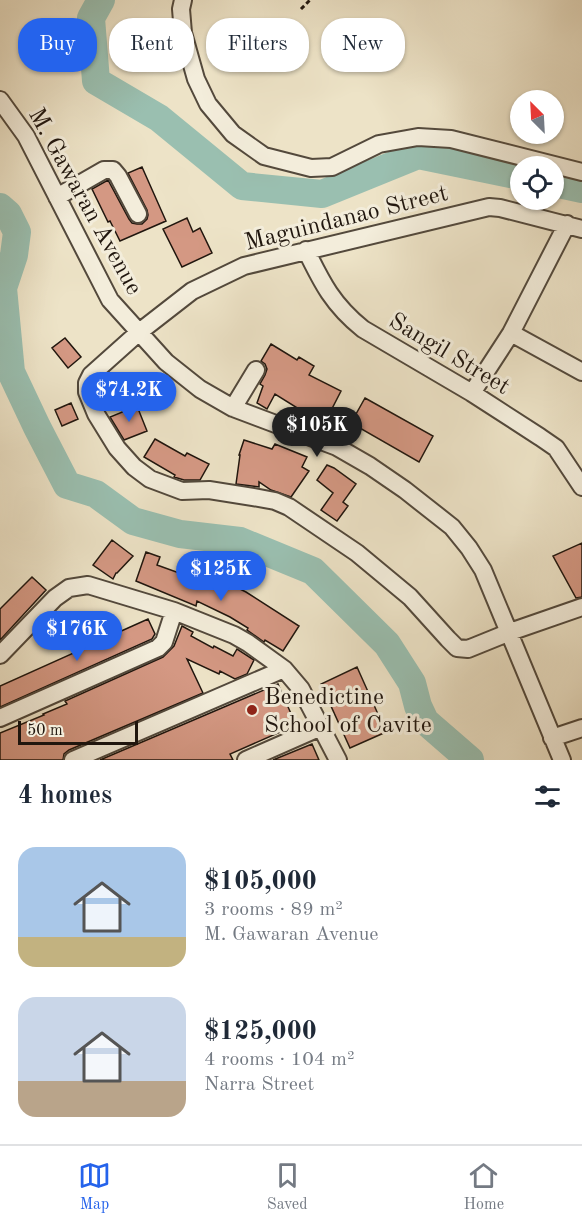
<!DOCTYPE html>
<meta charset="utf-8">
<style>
body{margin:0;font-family:"Old Standard TT",serif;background:#f2f2f3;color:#1f2937;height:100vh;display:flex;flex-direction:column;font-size:22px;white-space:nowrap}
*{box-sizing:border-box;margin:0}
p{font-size:20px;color:#747a83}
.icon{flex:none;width:33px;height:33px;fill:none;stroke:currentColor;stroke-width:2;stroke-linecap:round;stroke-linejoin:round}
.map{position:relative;height:760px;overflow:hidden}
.panel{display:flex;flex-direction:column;background:#fff;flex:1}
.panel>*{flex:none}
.hud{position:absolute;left:18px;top:18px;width:546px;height:54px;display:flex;gap:12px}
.needle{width:39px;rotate:336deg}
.tools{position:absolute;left:510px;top:90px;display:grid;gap:12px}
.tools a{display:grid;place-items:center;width:54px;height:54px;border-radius:50%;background:#fff;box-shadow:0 2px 4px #0004;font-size:30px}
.scale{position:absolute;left:18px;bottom:15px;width:120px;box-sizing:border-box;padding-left:6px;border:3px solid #20160e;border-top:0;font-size:16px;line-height:21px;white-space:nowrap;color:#20160e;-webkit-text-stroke:4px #f3eddb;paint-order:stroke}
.price{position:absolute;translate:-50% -51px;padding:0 14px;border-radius:21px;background:#2563eb;color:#fff;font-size:20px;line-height:39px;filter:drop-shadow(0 2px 3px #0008)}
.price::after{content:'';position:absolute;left:50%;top:36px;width:18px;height:14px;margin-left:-9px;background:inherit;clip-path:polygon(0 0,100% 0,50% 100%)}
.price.active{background:#222;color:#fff}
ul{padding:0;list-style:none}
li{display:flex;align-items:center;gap:18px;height:150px;padding:0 18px}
li span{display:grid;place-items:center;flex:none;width:168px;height:120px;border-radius:18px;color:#555}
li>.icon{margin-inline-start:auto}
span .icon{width:72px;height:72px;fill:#fffc;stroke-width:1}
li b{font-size:26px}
h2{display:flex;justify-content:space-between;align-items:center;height:72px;padding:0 18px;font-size:26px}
.chip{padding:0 21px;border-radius:24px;background:#fff;box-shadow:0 2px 4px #0004;font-size:21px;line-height:54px}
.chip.active{background:#2563eb;color:#fff}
.tab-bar{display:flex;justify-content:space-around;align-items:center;height:84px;border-top:2px solid #e0e1e3;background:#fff;font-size:16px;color:#747a83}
.tab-bar a{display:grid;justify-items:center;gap:3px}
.tab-bar .active{color:#2563eb}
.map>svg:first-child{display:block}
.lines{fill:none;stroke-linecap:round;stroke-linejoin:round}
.river{stroke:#9abfb0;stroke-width:28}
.building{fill:#d49883;stroke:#20160e;stroke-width:1.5}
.minor-casing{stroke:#53493c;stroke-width:20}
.path{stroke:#20160e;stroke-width:3;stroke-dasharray:4.5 3;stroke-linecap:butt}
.minor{stroke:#f3eddb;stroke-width:16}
.poi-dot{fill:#8f2418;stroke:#f3eddb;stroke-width:2}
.labels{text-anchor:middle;stroke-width:6;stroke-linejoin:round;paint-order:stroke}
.street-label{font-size:24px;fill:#20160e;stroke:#f3eddb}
.poi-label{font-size:24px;fill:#20160e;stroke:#f3eddb;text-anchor:start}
</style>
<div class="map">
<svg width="582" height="760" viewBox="0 0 582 760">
<rect width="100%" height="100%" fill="#ede3c7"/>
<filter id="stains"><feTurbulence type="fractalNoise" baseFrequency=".00333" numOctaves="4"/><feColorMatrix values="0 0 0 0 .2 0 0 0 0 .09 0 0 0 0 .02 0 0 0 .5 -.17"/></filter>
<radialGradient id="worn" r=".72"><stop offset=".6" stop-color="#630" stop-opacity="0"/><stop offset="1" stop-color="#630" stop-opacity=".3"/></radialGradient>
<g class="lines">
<!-- river -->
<path class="river" d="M101,0L91,18L96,81L159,118L242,186L322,194L418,155L520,176
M554,183L582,189
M0,207L8,214L17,232L14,255L3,288L11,372L37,427L67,485L96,494L133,521L180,534L240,541L313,571L387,644L412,683L418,706L425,721L470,760"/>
</g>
<!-- building -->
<path class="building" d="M142,167L166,221L120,241L110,221L108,222L92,189L108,180L129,219L132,223L137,224H142L147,219L148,215L147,210L128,173Z
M187,218L193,232L200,228L212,253L182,267L163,229Z
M65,338L81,357L68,368L52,348Z
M271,344L297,360L299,357L314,366L309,375L341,391L321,430L295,416L299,409L275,394L267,409L257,403L263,386L260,384L265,375L267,369L265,364L261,361Z
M365,398L433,436L419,462L351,423Z
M71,403L78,419L62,426L55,410Z
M137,406L147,431L124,440L110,417Z
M155,439L185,456L187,453L209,464L200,480H184L174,477L175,475L144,457Z
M244,440L272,449L275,444L307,457L302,467L309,471L291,497L271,490L259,482V487L236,484L240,455H239Z
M327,465L334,468L356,484L343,502L348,506L337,521L321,510L333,493L317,480Z
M112,540L133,556L117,573H116L113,579L93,565Z
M582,543V597L576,598L553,556Z
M146,552L160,557L157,565L182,574V575L217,590L222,580L246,592L299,626L283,651L265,640L264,642L247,630L248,628L230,617L197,601L196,606L136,581Z
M32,577L46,590L0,640V609Z
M148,619L155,634L152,639L0,707V686L76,652L75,650L89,644L90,645Z
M182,626L193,632L191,636L213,648L214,646L233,656L237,649L254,660L247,674L235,679L220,671L219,674L187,659L203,693L69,750L64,754L63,760H0V733L44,715L43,714L67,704L65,701L163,657L174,646Z
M357,667L386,732L350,748L321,684Z
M278,684L296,725L230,754L233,760H100Z
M312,744L319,760H273Z"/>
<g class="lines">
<defs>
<path id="minor" d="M183,0L181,9L183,33L196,79L208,104L233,134L264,156L311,168L332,167L379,144L418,137L451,139L582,172
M0,100L26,136L110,300L166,362L200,389L233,408L337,447L370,466L405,490L452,527L469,548L483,570L562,760
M57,197L104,170H113L118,176L138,214
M582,229L500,208L489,207L244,266L192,291L138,333L91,375L87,383V392L96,414L117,448L134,467L150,479L182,491L209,490L253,497L275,501L289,507L357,553L410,597L448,639L457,648L468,649L510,632L582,607
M306,250C322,283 333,305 363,329L472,393L540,437L556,448L582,487
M511,333L582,372
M472,393L511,333L567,224
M233,408L256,370
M0,655L55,598L69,588L88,585L174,611L234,635L248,643L284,669L301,689L338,760
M0,718L158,648L164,642L174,611
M552,738L582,728
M73,760L284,669
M246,760L321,727"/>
</defs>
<!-- minor casing -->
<use href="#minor" class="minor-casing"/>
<!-- path -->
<path class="path" d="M301,9L310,0"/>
<!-- minor -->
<use href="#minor" class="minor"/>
</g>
<!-- markers -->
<circle class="poi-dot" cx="252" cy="710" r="6"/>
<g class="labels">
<!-- street labels -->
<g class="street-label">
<text transform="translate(86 201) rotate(61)" y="8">M. Gawaran Avenue</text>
<text transform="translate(346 217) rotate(-14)" y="8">Maguindanao Street</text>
<text transform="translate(450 353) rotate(31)" y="8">Sangil Street</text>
</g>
<!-- poi labels -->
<g class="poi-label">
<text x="264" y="704">Benedictine<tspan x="264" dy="28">School of Cavite</tspan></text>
</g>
</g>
<rect width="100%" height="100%" filter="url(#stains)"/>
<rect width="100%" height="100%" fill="url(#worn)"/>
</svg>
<div class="tools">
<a><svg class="needle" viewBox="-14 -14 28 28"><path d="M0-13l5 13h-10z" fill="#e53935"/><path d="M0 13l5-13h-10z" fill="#747a83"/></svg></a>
<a><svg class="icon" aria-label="locate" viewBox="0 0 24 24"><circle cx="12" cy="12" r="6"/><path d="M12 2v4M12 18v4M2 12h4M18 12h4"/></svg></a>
</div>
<div class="scale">50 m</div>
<b class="price" style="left:129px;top:423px">$74.2K</b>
<b class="price active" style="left:317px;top:458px">$105K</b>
<b class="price" style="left:221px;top:602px">$125K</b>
<b class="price" style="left:77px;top:662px">$176K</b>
<div class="hud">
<a class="chip active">Buy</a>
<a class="chip">Rent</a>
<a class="chip">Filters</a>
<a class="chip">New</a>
</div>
</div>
<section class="panel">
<h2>4 homes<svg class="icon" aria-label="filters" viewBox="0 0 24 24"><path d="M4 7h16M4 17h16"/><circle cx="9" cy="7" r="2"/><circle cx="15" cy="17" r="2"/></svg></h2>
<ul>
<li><span style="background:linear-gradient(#a9c7e8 75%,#c2b280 0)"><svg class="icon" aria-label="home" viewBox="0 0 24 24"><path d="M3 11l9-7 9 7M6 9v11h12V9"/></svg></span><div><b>$105,000</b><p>3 rooms · 89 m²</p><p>M. Gawaran Avenue</p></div></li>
<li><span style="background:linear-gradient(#c9d6e8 70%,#b9a48a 0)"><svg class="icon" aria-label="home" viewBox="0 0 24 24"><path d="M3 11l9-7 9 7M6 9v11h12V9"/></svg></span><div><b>$125,000</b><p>4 rooms · 104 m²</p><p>Narra Street</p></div></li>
</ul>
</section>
<nav class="tab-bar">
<a class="active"><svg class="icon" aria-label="map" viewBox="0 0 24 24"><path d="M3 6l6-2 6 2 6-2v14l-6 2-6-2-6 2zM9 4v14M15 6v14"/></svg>Map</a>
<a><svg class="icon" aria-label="saved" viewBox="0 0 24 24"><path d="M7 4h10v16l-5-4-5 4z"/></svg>Saved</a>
<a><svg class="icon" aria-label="home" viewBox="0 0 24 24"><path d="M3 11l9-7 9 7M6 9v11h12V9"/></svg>Home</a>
</nav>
